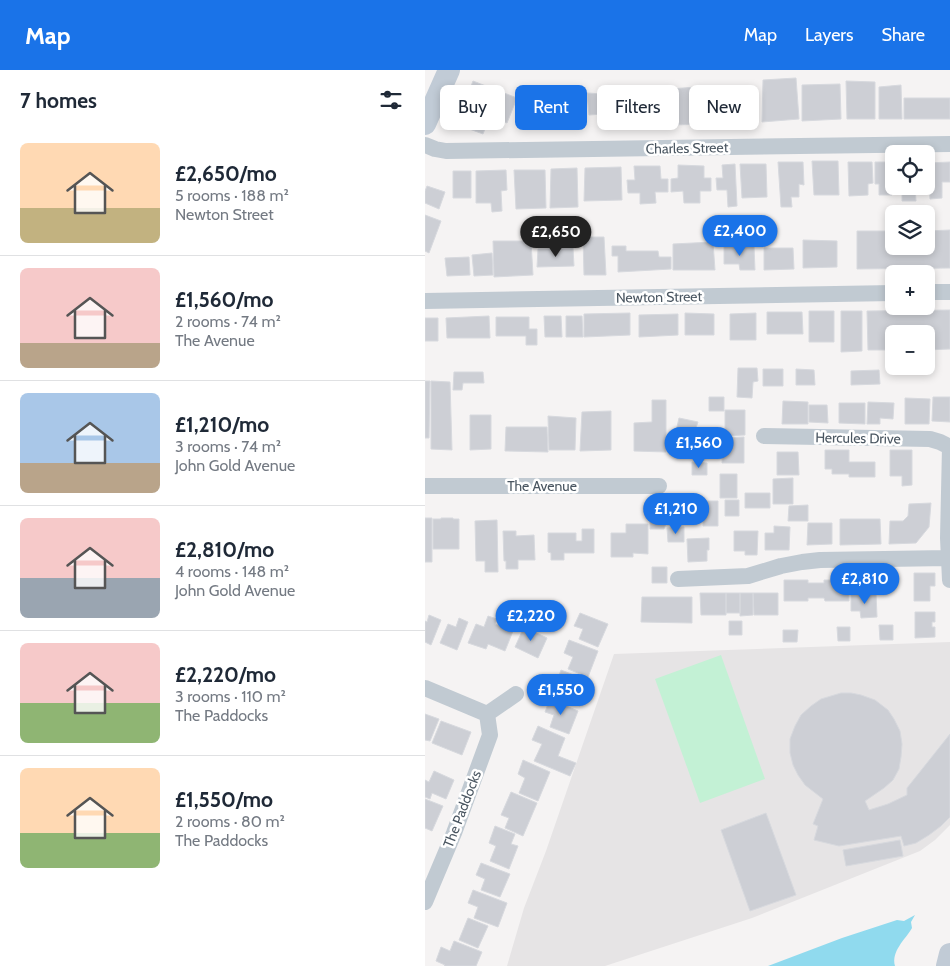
<!DOCTYPE html>
<meta charset="utf-8">
<style>
body{margin:0;font-family:Cabin,sans-serif;background:#f2f2f3;color:#1f2937;height:100vh;display:flex;flex-direction:column;font-size:19px;white-space:nowrap}
*{box-sizing:border-box;margin:0}
p{font-size:16px;color:#747a83}
.icon{flex:none;width:28px;height:28px;fill:none;stroke:currentColor;stroke-width:2;stroke-linecap:round;stroke-linejoin:round}
.map{position:relative;flex:1;overflow:hidden}
.drawer{display:flex;flex-direction:column;background:#fff;width:425px}
.drawer>*{flex:none}
.top-card{position:absolute;left:15px;top:15px;width:435px;height:45px;display:flex;gap:10px}
.tools{position:absolute;left:460px;top:75px;display:grid;gap:10px}
.tools a{display:grid;place-items:center;width:50px;height:50px;border-radius:8px;background:#fff;box-shadow:0 2px 8px #0003;font-size:25px}
.price{position:absolute;translate:-50% -42px;padding:0 11px;border-radius:18px;background:#1a73e8;color:#fff;font-size:16px;line-height:32px;filter:drop-shadow(0 1px 2px #0008)}
.price::after{content:'';position:absolute;left:50%;top:30px;width:15px;height:11px;margin-left:-8px;background:inherit;clip-path:polygon(0 0,100% 0,50% 100%)}
.price.selected{background:#222;color:#fff}
ul{padding:0;list-style:none}
li{display:flex;align-items:center;gap:15px;height:125px;padding:0 20px}
li+li{border-top:1px solid #e0e1e3}
li span{display:grid;place-items:center;flex:none;width:140px;height:100px;border-radius:8px;color:#555}
li>.icon{margin-inline-start:auto}
span .icon{width:60px;height:60px;fill:#fffc;stroke-width:1}
li b{font-size:21px}
h2{display:flex;justify-content:space-between;align-items:center;height:60px;padding:0 20px;font-size:21px}
.chip{padding:0 18px;border-radius:8px;background:#fff;box-shadow:0 2px 8px #0003;font-size:18px;line-height:45px}
.chip.selected{background:#1a73e8;color:#fff}
header{display:flex;align-items:center;gap:30px;box-sizing:border-box;height:70px;padding:0 25px;background:#1a73e8;color:#fff}
header strong{font-size:24px}
nav{display:flex;gap:28px;margin-inline-start:auto;font-size:18px}
main{display:flex;flex:1;min-height:0}
.map>svg:first-child{display:block}
.education{fill:#e6e4e5}
.green{fill:#c3f1d5}
.water{fill:#90daee}
.building{fill:#cdcfd5;stroke:#d7d9de}
.lines{fill:none;stroke-linecap:round;stroke-linejoin:round}
.street{stroke:#c1cad2;stroke-width:16}
.secondary{stroke:#c1cbd6;stroke-width:22}
.labels{text-anchor:middle;stroke-width:5;stroke-linejoin:round;paint-order:stroke}
.street-label{font-size:14px;fill:#4a5661;stroke:#fff}
</style>
<header>
<strong>Map</strong>
<nav><a>Map</a><a>Layers</a><a>Share</a></nav>
</header>
<main>
<section class="drawer">
<h2>7 homes<svg class="icon" aria-label="filters" viewBox="0 0 24 24"><path d="M4 7h16M4 17h16"/><circle cx="9" cy="7" r="2"/><circle cx="15" cy="17" r="2"/></svg></h2>
<ul>
<li><span style="background:linear-gradient(#ffd9b3 65%,#c2b280 0)"><svg class="icon" aria-label="home" viewBox="0 0 24 24"><path d="M3 11l9-7 9 7M6 9v11h12V9"/></svg></span><div><b>£2,650/mo</b><p>5 rooms · 188 m²</p><p>Newton Street</p></div></li>
<li><span style="background:linear-gradient(#f6c9c9 75%,#b9a48a 0)"><svg class="icon" aria-label="home" viewBox="0 0 24 24"><path d="M3 11l9-7 9 7M6 9v11h12V9"/></svg></span><div><b>£1,560/mo</b><p>2 rooms · 74 m²</p><p>The Avenue</p></div></li>
<li><span style="background:linear-gradient(#a9c7e8 70%,#b9a48a 0)"><svg class="icon" aria-label="home" viewBox="0 0 24 24"><path d="M3 11l9-7 9 7M6 9v11h12V9"/></svg></span><div><b>£1,210/mo</b><p>3 rooms · 74 m²</p><p>John Gold Avenue</p></div></li>
<li><span style="background:linear-gradient(#f6c9c9 60%,#9aa5b1 0)"><svg class="icon" aria-label="home" viewBox="0 0 24 24"><path d="M3 11l9-7 9 7M6 9v11h12V9"/></svg></span><div><b>£2,810/mo</b><p>4 rooms · 148 m²</p><p>John Gold Avenue</p></div></li>
<li><span style="background:linear-gradient(#f6c9c9 60%,#8fb573 0)"><svg class="icon" aria-label="home" viewBox="0 0 24 24"><path d="M3 11l9-7 9 7M6 9v11h12V9"/></svg></span><div><b>£2,220/mo</b><p>3 rooms · 110 m²</p><p>The Paddocks</p></div></li>
<li><span style="background:linear-gradient(#ffd9b3 65%,#8fb573 0)"><svg class="icon" aria-label="home" viewBox="0 0 24 24"><path d="M3 11l9-7 9 7M6 9v11h12V9"/></svg></span><div><b>£1,550/mo</b><p>2 rooms · 80 m²</p><p>The Paddocks</p></div></li>
</ul>
</section>
<div class="map">
<svg width="525" height="896" viewBox="0 0 525 896">
<rect width="100%" height="100%" fill="#f5f3f3"/>
<!-- education -->
<path class="education" d="M525,572V755L510,770L495,781L327,848L180,896H82L99,838L121,781L189,584Z"/>
<!-- green -->
<path class="green" d="M296,585L340,709L275,733L230,609Z"/>
<!-- water -->
<path class="water" d="M490,845L486,852L487,858C480,870 466,881 470,896H343L417,868L472,850L479,851Z"/>
<!-- building -->
<path class="building" d="M371,8L374,49L337,52L338,10Z
M48,11L92,28L82,53L65,46L58,64L31,54Z
M421,11L450,12V49H422Z
M415,14L416,49L377,51V15Z
M476,15L477,49H454V17Z
M284,16L285,54L247,55L245,19Z
M240,17L243,52L200,57V19Z
M162,23L193,25L194,43L164,45Z
M125,27H151V56L125,57Z
M479,28H525V49H479Z
M328,30L330,53L291,54V31Z
M387,91H413L414,125H389Z
M353,92H378L379,115L374,114V127H366L367,137H356Z
M423,92H447L448,113L443,114V125L424,126Z
M450,92H469V114H467V125H454V114H450Z
M525,92V112H517V128L505,129L504,112H501V93Z
M310,94L312,136L303,137L302,120H292L291,108H298L297,95Z
M315,94H341L342,127L317,128Z
M253,95L279,96V108H286V121H275V133H259L258,121L246,122V109L253,108Z
M209,96H235L236,109H243V122H230L231,133L215,134V123H203L202,110H210Z
M196,97L197,130L159,131L160,98Z
M152,98L153,137L125,138L126,99Z
M81,100L82,120L76,121L77,141L67,142L66,133H51V101Z
M89,100H120L121,138L91,139Z
M28,101H46V128H28Z
M2,116L20,122L14,139L0,133V121Z
M477,116H490L491,131H477Z
M0,145L16,151L4,183L0,181Z
M525,160V198L432,199V161H469V176H501V161Z
M158,167H179L181,205H159Z
M378,170L412,171V197L378,198Z
M68,171H106L108,205L69,207Z
M288,172L290,200H248V174Z
M187,176H201V181H233L234,187H246V199L193,202V186H187Z
M299,176H329L330,200H315L314,194H299Z
M148,178L149,196L112,197L113,179Z
M339,178H368L369,199L339,200Z
M67,183L68,205L49,206L47,185Z
M44,187L45,205L22,206L20,188Z
M525,240V279L501,280V264H469V280H443L442,241Z
M384,241H409V272H384Z
M416,241H437V281L416,282Z
M342,242H377L378,264H342Z
M205,243V265L159,267V244Z
M260,243L289,244V265H260Z
M331,243V270H305V244Z
M253,244V265L214,267V245Z
M64,246L65,268H22L21,248Z
M119,246H136L137,267H120Z
M141,246H157L158,267H141Z
M71,247H104V259H112V275H101V266H71Z
M0,248H13V271H0Z
M313,298H332L333,311L328,312L327,328L312,327Z
M338,299H358V316H338Z
M371,299L389,300L390,315H371Z
M454,300L455,314L426,315V301Z
M29,302H58L59,313H38L37,320H28Z
M0,311H5L4,368H0Z
M6,311L25,312L27,380L6,379Z
M284,327H299V341H284Z
M508,327H525V352L507,351Z
M480,328L505,329L504,354H480Z
M227,330H241V382L209,381V353L227,352Z
M358,331L383,332V354H357Z
M443,332L469,333L468,349L455,348V354H442Z
M414,333H440V354L414,353Z
M384,335H402L403,353L384,352Z
M300,340H320V365L300,366Z
M186,341V380L155,381L157,342Z
M45,345H66V379L45,380Z
M123,346L151,348L150,380H124Z
M254,348L273,352L267,369L250,366Z
M81,357H122L123,382L80,381Z
M319,367V393H297L298,368Z
M400,380H424V392H450V407H424V404H407V399H400Z
M465,380H487V415L477,416V406H465Z
M352,382H373L374,405H352Z
M267,392L282,393V405H267Z
M295,404H312V428H295Z
M368,408V434H348V409Z
M320,423H345V438H320Z
M300,430H314V446H300Z
M272,431H293V456H278V446H272Z
M506,433L504,457L491,473L464,474L465,451H478L483,446L484,434Z
M383,435V451H363L364,436Z
M225,436H247L239,459H225Z
M0,448H7V492H0Z
M16,448H28V449H34V479H8V449H16Z
M415,449H455L456,474L415,475Z
M72,450L73,502H60V491H51L50,451Z
M383,453H407V474L382,475Z
M201,454H223V484L208,483V487H186V463H201Z
M349,456L365,457L364,480H340V463H349Z
M259,457V472H243L242,458Z
M157,459H169V483H139V490H126V483L123,482V463H151V471H157Z
M78,461H91V466L109,465L110,490H93V499H81V491H79Z
M309,461H333L332,485H320V481H309Z
M284,468V480H282V491L263,492L262,469Z
M227,497H242V513H227Z
M466,501V516H460L459,513L440,514V502Z
M489,503H510V516H505V531H489Z
M359,510H383V513H399V510H424V531H400L399,528H383V531H359Z
M275,523H301V545H276Z
M301,523H315V543H301Z
M315,523H328V545L315,546Z
M328,523H353V545H329Z
M451,524L452,547L436,548L435,541H426V525Z
M217,527H267V553L216,552Z
M490,542H510V552H507V557H510V567L490,568Z
M155,543L183,554L173,577L154,569L158,559L149,556Z
M4,545L16,550L6,575L0,572V551L2,552Z
M63,546L72,549L70,554L88,561L80,581L63,574L61,579L43,573L51,554L59,557Z
M34,548L43,552L32,580L15,573L23,554L31,557Z
M304,551H317V565H304Z
M454,555H468V570H455Z
M99,557L122,568L113,588L90,577Z
M412,557H425V571H413Z
M358,560H373L372,572H358Z
M144,570L173,581L163,607L143,599L148,587L139,583Z
M136,600L164,611L155,636L136,629L141,617L131,614Z
M416,623H426L436,625L450,630L463,640L469,649L475,661L477,674L476,687L474,699L468,710L459,718L440,731L444,740L463,734L482,725V718L525,664V747L516,756L504,765L491,773L479,776L476,766L414,776L389,770L393,756L388,754L398,729L380,715L373,705L368,695L365,683V669L370,656L376,645L386,636L396,629Z
M125,629L153,641L144,664L125,657L129,645L120,642Z
M0,644L14,649L5,671L0,670Z
M16,651L46,662L37,685L7,673Z
M113,656L140,668L133,686L151,693L145,706L109,691L117,674L107,670Z
M98,690L125,702L113,731L94,723L100,708L93,704Z
M9,701L29,710L21,729L7,723L5,729L0,727V710L4,712Z
M86,722L112,733L98,766L80,758L84,748L76,745Z
M0,729L18,736L7,761L0,758Z
M341,743L371,825L325,841L296,760Z
M70,756L90,764L86,774L93,776L84,799L65,791L71,776L64,773Z
M475,770L478,786L421,796L418,780Z
M56,793L85,804L75,827L56,820L60,809L51,805Z
M48,820L82,833L73,857L49,848L53,837L43,833Z
M43,848L63,856L53,878L34,870Z
M29,871L57,882L51,896H19L20,895L11,891L16,877L25,881Z"/>
<g class="lines">
<!-- street -->
<path class="street" d="M0,75L10,79L21,81L525,74
M501,222H525
M0,231L469,223
M339,366L505,369L515,372L525,377
M525,377L523,468L525,510
M0,416H234
M253,509L323,506L356,496L377,492L395,490L523,488
M0,618L62,644
M0,832L29,763L65,665L62,644L91,624"/>
<!-- secondary -->
<path class="secondary" d="M0,54L24,0
M522,896L525,884"/>
</g>
<g class="labels">
<!-- street labels -->
<g class="street-label">
<text transform="translate(262 78) rotate(-1)" y="5">Charles Street</text>
<text transform="translate(234 227) rotate(-1)" y="5">Newton Street</text>
<text transform="translate(433 368) rotate(1)" y="5">Hercules Drive</text>
<text x="117" y="421">The Avenue</text>
<text transform="translate(37 739) rotate(-69)" y="5">The Paddocks</text>
</g>
</g>
</svg>
<div class="tools">
<a><svg class="icon" aria-label="locate" viewBox="0 0 24 24"><circle cx="12" cy="12" r="6"/><path d="M12 2v4M12 18v4M2 12h4M18 12h4"/></svg></a>
<a><svg class="icon" aria-label="layers" viewBox="0 0 24 24"><path d="M12 4l9 5-9 5-9-5zM3 14l9 5 9-5"/></svg></a>
<a>+</a>
<a>−</a>
</div>
<b class="price" style="left:315px;top:187px">£2,400</b>
<b class="price selected" style="left:131px;top:188px">£2,650</b>
<b class="price" style="left:274px;top:399px">£1,560</b>
<b class="price" style="left:251px;top:465px">£1,210</b>
<b class="price" style="left:440px;top:535px">£2,810</b>
<b class="price" style="left:106px;top:572px">£2,220</b>
<b class="price" style="left:136px;top:646px">£1,550</b>
<div class="top-card">
<a class="chip">Buy</a>
<a class="chip selected">Rent</a>
<a class="chip">Filters</a>
<a class="chip">New</a>
</div>
</div>
</main>
